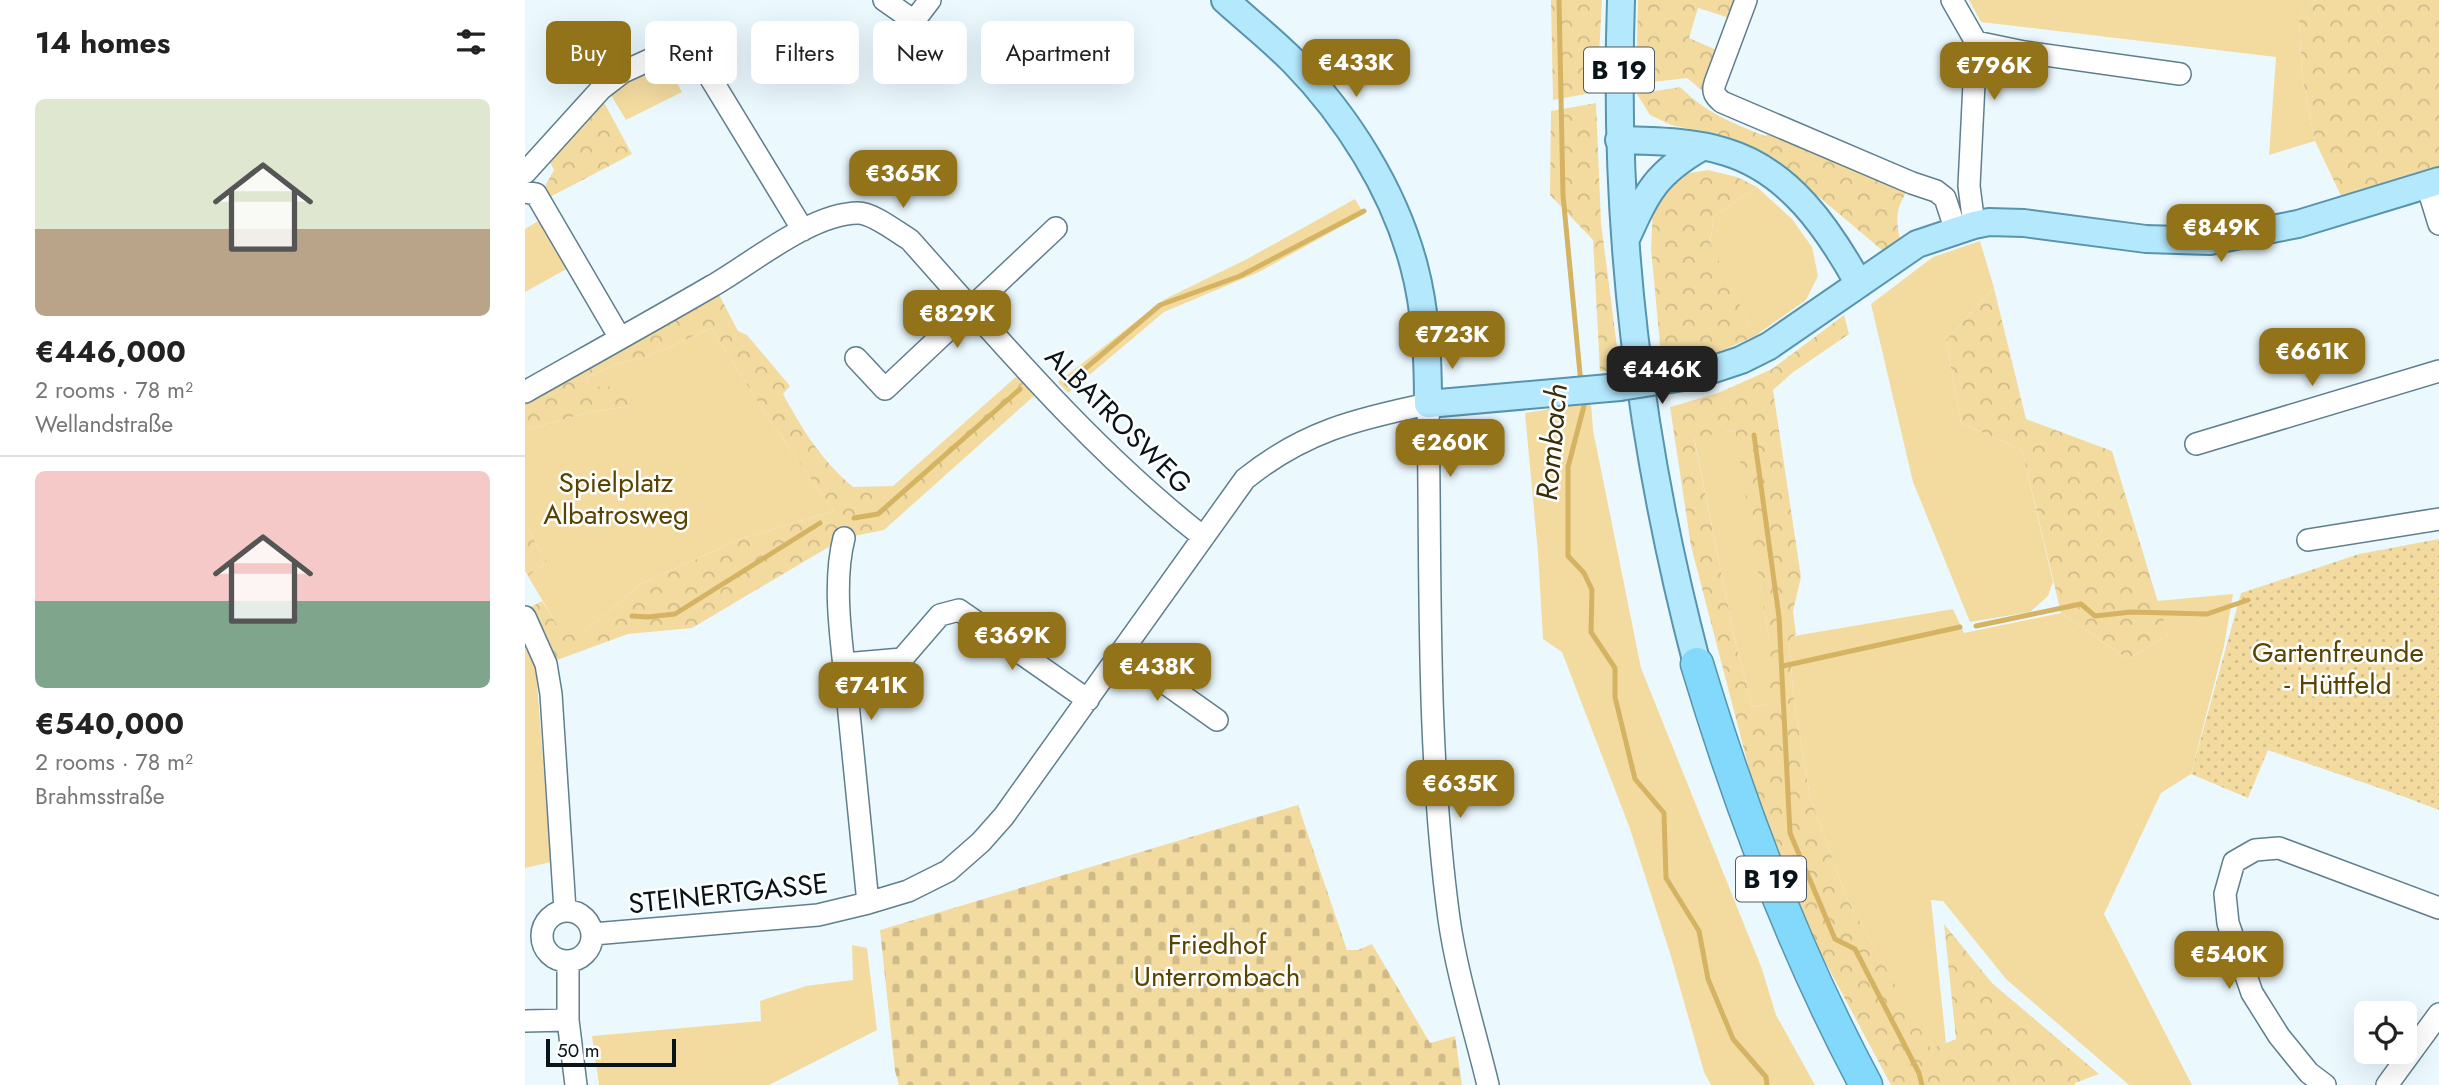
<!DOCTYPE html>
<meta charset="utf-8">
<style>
body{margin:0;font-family:Jost,sans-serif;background:#f6f6f6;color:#222;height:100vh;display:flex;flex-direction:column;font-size:26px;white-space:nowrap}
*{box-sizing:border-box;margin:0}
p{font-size:23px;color:#767676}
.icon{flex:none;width:38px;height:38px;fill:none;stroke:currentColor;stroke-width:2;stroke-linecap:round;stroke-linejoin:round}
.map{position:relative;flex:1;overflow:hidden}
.side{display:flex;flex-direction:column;background:#fff;width:525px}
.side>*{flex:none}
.banner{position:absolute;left:21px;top:21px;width:665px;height:63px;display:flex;gap:14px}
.controls{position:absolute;left:1829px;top:1001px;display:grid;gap:14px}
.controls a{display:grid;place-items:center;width:63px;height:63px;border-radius:10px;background:#fff;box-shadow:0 7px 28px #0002;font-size:35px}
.scale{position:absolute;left:21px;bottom:18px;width:130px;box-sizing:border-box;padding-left:7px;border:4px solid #08141a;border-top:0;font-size:19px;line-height:24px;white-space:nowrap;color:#08141a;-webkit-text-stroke:5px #fff;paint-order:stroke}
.price{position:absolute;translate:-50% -60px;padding:0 16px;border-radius:14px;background:#92731a;color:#fff;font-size:23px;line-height:46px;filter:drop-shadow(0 2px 4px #0008)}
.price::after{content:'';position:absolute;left:50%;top:42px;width:21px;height:16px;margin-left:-10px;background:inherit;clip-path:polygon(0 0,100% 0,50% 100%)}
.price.selected{background:#222;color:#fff}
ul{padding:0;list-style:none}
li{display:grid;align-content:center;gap:14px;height:371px;padding:0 35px}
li+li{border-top:2px solid #e0e0e0}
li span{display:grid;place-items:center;height:217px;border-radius:10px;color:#555}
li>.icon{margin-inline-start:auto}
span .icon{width:126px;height:126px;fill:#fffc;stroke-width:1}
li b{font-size:30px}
h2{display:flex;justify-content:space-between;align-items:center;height:84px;padding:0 35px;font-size:30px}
.tag{padding:0 24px;border-radius:10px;background:#fff;box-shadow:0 7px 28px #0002;font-size:24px;line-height:63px}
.tag.selected{background:#92731a;color:#fff}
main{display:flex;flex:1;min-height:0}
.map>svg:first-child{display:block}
.green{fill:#f3dba0}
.forest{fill:url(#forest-crowns);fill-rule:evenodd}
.cemetery{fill:url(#cemetery-stones)}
.garden{fill:url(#garden-dots)}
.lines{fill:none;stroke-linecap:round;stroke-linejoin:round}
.stream{stroke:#d4b463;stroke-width:5}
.minor-casing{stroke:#5f7f8d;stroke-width:24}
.major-casing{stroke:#5794ad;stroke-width:30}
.highway-casing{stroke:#5794ad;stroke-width:35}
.minor{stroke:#fff;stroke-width:21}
.major{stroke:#b4e8fd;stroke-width:26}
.highway{stroke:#82d9fc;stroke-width:32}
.major-bridge-casing{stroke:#5794ad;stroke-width:30;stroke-linecap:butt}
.major-bridge{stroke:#b4e8fd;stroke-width:26}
.labels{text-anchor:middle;stroke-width:5;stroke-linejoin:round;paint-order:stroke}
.shield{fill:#fff;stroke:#525a5f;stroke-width:2}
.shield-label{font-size:26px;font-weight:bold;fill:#08141a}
.street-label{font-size:28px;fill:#08141a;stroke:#fff}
.park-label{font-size:28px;fill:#594300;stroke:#fff}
.water-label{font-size:30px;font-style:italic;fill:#3b2d08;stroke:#fff}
</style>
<main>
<section class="side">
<h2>14 homes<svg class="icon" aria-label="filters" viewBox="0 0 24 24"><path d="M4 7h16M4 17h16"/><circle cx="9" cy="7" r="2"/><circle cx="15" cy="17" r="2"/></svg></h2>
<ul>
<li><span style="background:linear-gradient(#dfe7d0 60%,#b9a48a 0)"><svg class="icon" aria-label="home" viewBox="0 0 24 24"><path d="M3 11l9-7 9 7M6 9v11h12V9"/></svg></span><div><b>€446,000</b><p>2 rooms · 78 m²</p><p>Wellandstraße</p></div></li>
<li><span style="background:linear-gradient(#f6c9c9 60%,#7fa58c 0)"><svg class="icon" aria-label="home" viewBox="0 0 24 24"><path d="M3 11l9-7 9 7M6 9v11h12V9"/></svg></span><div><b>€540,000</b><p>2 rooms · 78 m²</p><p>Brahmsstraße</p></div></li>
</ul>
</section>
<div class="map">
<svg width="1914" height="1085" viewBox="0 0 1914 1085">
<defs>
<pattern id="forest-crowns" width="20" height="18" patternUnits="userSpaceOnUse" patternTransform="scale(1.75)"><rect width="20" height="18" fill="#f3dba0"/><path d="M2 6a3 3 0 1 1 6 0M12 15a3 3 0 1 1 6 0" fill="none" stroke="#cfbb89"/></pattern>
<pattern id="cemetery-stones" width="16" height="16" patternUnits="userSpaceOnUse" patternTransform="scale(1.75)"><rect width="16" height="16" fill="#f3dba0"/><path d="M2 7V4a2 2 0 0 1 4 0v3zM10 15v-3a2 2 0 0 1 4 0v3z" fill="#cfbb89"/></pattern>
<pattern id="garden-dots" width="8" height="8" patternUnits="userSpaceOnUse" patternTransform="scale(1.75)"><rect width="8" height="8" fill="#f3dba0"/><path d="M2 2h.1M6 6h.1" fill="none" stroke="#cfbb89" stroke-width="1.8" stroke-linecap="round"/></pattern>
</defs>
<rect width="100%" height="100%" fill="#ebf9ff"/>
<!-- green -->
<path class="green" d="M1444,0H1790L1774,19L1777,75L1790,141L1744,155L1751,57L1456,22Z
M139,59L157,92L101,120L83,90Z
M1232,187L1267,219L1287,247L1293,276L1281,300L1230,336L1185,244L1189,216Z
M830,199L839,214L734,272L639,312L543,393L533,382L640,299L722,259Z
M15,220L45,267L0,292V229Z
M1455,241L1469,288L1421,340L1436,423L1497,450L1528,582L1523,596L1505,612L1445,622L1388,482L1346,304L1408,257Z
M186,328L242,416L309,511L218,538L116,584L61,630L39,637L3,576L22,562L0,524V430L65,412L105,406L65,387L60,378L91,364L122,357Z
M1066,402L1068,430L1116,668L1237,969L1251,1015L1290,1085H1186L1179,1072L1145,953L1104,826L1037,652L1018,639L1013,553L1000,413Z
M1211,430L1244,640V704L1227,707L1210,640L1169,437Z
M1708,594L1699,646L1666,774L1636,793L1579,914L1667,1085H1604L1481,979L1418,901L1406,900L1421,1043L1406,1050L1322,899L1285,797L1269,700L1264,641L1269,636L1428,609L1439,633L1536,613L1603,659L1643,635L1632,601Z
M0,638L10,658L26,862L0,868Z
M327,945L342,948L352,1030L244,1085H74L67,1036L236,1021L235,1001L281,986L328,980Z"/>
<!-- forest -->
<path class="forest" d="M1026,0H1077L1072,92L1028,100Z
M1113,0H1212L1208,19L1173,8L1164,38L1196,52L1180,93L1162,78L1111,84Z
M1790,0H1914V168L1818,200L1790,141L1777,75L1774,19Z
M1155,87C1183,114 1205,122 1240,136L1257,128L1387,183C1373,205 1369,213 1375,239L1358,251L1248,158L1202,137L1146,125L1125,115L1112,94Z
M75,95L107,154L23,198L18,190L29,170L21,155Z
M1071,103L1076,223L1095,370L1075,371L1068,240L1025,195L1026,111Z
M1183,170L1212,177L1232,187L1189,216L1185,243L1230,336L1174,361L1137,365L1126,249L1128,205L1157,174Z
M189,285L213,331L222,335L265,386L258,394C277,429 297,461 328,487L368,486L501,368L519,387L359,530L319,538L167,628L103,634L21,664L0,610L17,601L39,636L61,630L116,584L218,538L309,511L242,416L186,328L122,357L91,364L60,378L65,387L106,386L105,406L65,412L0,430V392Z
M1469,288L1501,419L1587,451L1643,635L1603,659L1536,613L1497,450L1436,423L1421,340Z
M1319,315L1324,334L1267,373L1248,390L1276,577L1268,611L1271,634L1264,641L1269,700L1285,797L1322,899L1406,1049L1431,1039L1419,924L1467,983L1574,1074L1550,1083V1085H1366L1280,924L1234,807L1166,546L1145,407L1193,393L1247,369ZM1210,430L1244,640V704L1227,707L1210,640L1169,438Z
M0,524L22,562L3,576L0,571Z"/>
<!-- cemetery -->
<path class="cemetery" d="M773,805L822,950H833L847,944L905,1043L930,1036L937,1085H374L370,1071L355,930Z"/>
<!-- garden -->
<path class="garden" d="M1914,539V810C1858,788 1800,770 1743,750L1723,798L1666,774L1716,593L1834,554Z"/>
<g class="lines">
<!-- stream -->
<path class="stream" d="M1034,0L1038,195L1056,384
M542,384L635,305L715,276L839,211
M1058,398L1059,406L1043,467V556L1059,573L1067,590L1066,632L1090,668V697L1110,779L1139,813L1141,878L1174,931L1183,979L1208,1039L1241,1077L1242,1085
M1229,435L1254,617L1265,833L1310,939L1330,949L1394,1073L1397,1085
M329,518L353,514L495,389
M107,616L123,617L150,614L295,523
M1451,626L1556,604L1570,616L1606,612L1682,614L1723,600
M1258,666L1435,627"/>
<defs>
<path id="minor" d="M359,0L389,21L405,0
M1221,0L1190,83C1187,92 1190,96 1197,102L1387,183L1411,191L1420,198L1431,231
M1427,0L1451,42L1444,186L1449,225
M1451,42L1499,52L1655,74
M0,173L76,89L98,72L142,52L164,57L180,69L278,230
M1902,185L1914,224
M0,192L11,194L95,338
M331,358L360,389L531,228
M0,392C62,357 125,322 187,286C227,263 287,213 333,213C348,213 372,232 385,240C477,343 568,451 677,536
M1671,444L1914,371
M319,538C307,585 317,645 322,693C329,763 336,833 343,903
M1783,540L1914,519
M0,617L21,664L26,694L40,910
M596,652L692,720
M319,664L377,659L415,615L434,610L563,700
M17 936a25 25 0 1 1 50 0a25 25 0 1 1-50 0Z
M68,934L293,915L343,903L383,891L423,871L456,842L479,816L720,479C778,432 831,419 903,404C906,576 901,749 924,919C932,975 950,1031 963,1085
M43,961V1020L51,1085
M0,1021L43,1020
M1800,1085L1784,1073L1754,1036L1727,993L1703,923L1700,894L1709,862L1730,850L1754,848L1914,908
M1862,1085L1914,1014"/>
<path id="major" d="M700,0C722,20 746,39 768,61C822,116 869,190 889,266C901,311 903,358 903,404L1095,387
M1096,0C1088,229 1114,443 1172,664
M1094,140C1129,141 1167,141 1201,152C1264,171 1303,228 1334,284
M1101,239C1122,192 1131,173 1177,147
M1171,375L1216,360L1244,346L1392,244L1449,225L1464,222L1499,223L1621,239L1685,241L1773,224L1914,181"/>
<path id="highway" d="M1172,664C1216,810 1269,951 1341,1085"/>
</defs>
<!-- minor casing -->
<use href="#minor" class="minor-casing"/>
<!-- major casing -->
<use href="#major" class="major-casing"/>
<!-- highway casing -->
<use href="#highway" class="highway-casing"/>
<!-- minor -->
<use href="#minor" class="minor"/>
<!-- major -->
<use href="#major" class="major"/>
<!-- highway -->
<use href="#highway" class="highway"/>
<defs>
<path id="major-bridge" d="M1095,387L1171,375"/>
</defs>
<!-- major-bridge casing -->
<use href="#major-bridge" class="major-bridge-casing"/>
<!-- major-bridge -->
<use href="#major-bridge" class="major-bridge"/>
</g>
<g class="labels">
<!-- shield labels -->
<g class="shield">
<rect x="1059" y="47.5" width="70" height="45" rx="5"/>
<rect x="1211" y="856.5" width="70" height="45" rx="5"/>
</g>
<g class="shield-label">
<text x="1094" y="79">B 19</text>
<text x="1246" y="888">B 19</text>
</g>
<!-- street labels -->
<g class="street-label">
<text transform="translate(594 420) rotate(45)" y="10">ALBATROSWEG</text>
<text transform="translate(203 893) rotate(-6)" y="10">STEINERTGASSE</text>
</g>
<!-- park labels -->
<g class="park-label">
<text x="91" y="492">Spielplatz<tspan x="91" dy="32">Albatrosweg</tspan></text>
<text x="1813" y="662">Gartenfreunde<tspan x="1813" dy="32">- Hüttfeld</tspan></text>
<text x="692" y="954">Friedhof<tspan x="692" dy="32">Unterrombach</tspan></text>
</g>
<!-- water labels -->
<g class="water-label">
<text transform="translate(1027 442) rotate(-85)" y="10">Rombach</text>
</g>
</g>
</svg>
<div class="controls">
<a><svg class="icon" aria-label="locate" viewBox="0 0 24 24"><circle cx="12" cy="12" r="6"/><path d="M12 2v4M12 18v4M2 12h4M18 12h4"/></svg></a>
</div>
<div class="scale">50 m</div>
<b class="price" style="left:831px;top:99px">€433K</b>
<b class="price" style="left:1469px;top:102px">€796K</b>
<b class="price" style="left:378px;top:210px">€365K</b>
<b class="price" style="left:1696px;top:264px">€849K</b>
<b class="price" style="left:432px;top:350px">€829K</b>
<b class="price" style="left:927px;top:371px">€723K</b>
<b class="price" style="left:1787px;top:388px">€661K</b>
<b class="price selected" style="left:1137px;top:406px">€446K</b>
<b class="price" style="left:925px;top:479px">€260K</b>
<b class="price" style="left:487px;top:672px">€369K</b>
<b class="price" style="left:632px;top:703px">€438K</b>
<b class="price" style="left:346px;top:722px">€741K</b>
<b class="price" style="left:935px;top:820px">€635K</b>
<b class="price" style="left:1704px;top:991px">€540K</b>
<div class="banner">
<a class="tag selected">Buy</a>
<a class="tag">Rent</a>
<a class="tag">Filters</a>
<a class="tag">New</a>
<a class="tag">Apartment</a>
</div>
</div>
</main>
